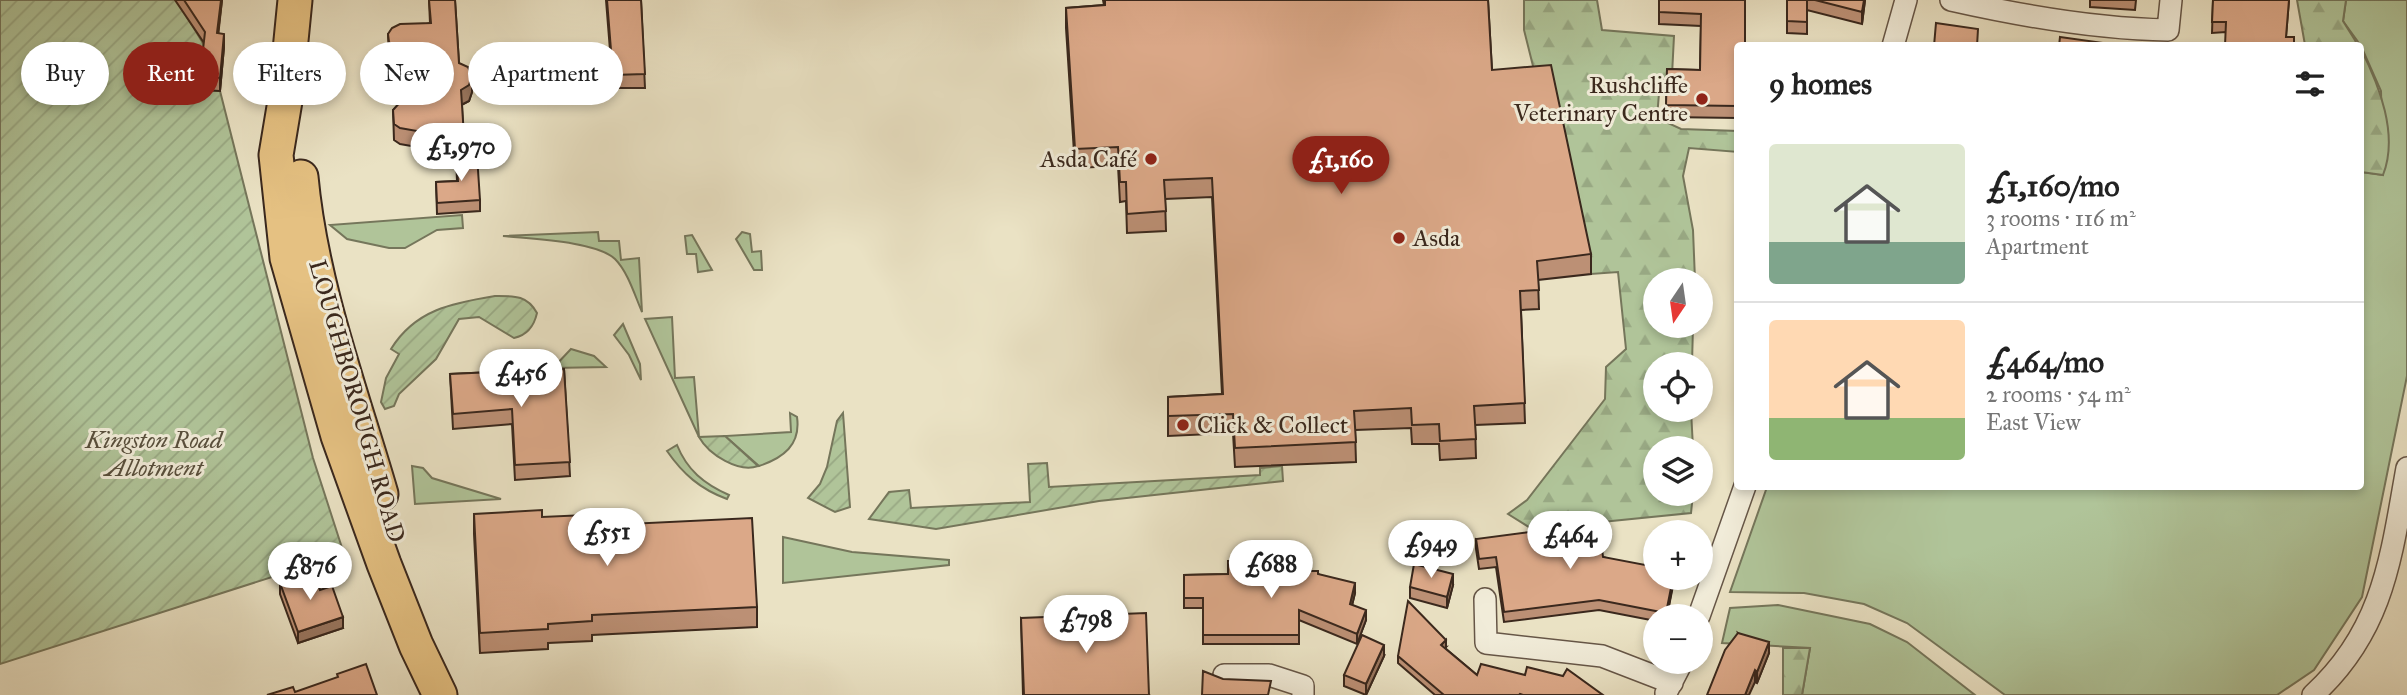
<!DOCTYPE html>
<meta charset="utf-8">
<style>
body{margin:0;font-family:"IM FELL Great Primer",serif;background:#f6f6f6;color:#222;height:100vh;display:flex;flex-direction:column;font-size:26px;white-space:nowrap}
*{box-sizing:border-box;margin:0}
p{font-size:23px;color:#767676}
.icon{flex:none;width:38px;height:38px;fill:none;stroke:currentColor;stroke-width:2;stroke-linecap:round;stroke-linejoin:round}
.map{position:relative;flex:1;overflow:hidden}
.panel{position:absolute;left:1734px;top:42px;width:630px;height:448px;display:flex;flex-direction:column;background:#fff;border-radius:7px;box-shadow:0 4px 10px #0003}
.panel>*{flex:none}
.banner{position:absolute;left:21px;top:42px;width:665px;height:63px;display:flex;gap:14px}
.needle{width:46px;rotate:193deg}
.fabs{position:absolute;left:1643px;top:268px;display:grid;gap:14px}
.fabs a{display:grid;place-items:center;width:70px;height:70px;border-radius:50%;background:#fff;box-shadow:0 4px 10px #0003;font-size:35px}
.price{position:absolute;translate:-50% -60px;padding:0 16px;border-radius:24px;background:#fff;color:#222;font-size:23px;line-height:46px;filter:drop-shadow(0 2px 4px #0008)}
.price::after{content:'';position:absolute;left:50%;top:42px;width:21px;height:16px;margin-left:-10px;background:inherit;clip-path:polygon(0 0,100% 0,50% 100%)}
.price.on{background:#8f2418;color:#fff}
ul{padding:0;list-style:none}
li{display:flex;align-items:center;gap:21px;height:175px;padding:0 35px}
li+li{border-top:2px solid #e0e0e0}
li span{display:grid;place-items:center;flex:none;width:196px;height:140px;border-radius:7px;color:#555}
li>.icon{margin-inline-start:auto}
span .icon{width:84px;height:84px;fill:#fffc;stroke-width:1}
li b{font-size:30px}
h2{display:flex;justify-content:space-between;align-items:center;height:84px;padding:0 35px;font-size:30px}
.pill{padding:0 24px;border-radius:32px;background:#fff;box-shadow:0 4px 10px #0003;font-size:24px;line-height:63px}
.pill.on{background:#8f2418;color:#fff}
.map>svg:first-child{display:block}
.grass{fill:#b0c499;stroke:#75765b;stroke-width:2}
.forest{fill:url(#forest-firs);stroke:#75765b;stroke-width:2}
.garden{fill:url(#garden-furrows);stroke:#75765b;stroke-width:2}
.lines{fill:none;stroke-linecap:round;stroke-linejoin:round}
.street-casing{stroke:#665647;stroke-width:24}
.primary-casing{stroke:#3a281d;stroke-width:37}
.street{stroke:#f1ecd9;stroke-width:21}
.primary{stroke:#e5c182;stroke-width:33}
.wall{fill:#bc9075;stroke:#3a281d;stroke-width:2}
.shaded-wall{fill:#99765f;stroke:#3a281d;stroke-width:2}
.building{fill:#dba888;stroke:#3a281d;stroke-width:2}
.poi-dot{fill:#8f2418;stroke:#f1ecd9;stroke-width:2.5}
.labels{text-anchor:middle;stroke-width:6;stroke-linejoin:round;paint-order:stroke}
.poi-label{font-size:24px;fill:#3a281d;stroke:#f1ecd9;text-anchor:end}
.street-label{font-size:24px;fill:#3a281d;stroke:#f1ecd9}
.park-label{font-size:24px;font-style:italic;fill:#584f3c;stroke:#f1ecd9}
</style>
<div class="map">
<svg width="2407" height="695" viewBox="0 0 2407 695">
<defs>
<pattern id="forest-firs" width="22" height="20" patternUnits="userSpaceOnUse" patternTransform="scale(1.75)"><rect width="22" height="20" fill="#b0c499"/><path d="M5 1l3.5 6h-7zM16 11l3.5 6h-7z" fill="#98a883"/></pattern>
<pattern id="garden-furrows" width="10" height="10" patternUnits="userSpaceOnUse" patternTransform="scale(1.75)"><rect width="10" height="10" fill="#b0c499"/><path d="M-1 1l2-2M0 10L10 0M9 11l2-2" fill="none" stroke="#98a883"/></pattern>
</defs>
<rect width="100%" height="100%" fill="#eae2c4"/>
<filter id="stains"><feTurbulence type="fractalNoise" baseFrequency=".00286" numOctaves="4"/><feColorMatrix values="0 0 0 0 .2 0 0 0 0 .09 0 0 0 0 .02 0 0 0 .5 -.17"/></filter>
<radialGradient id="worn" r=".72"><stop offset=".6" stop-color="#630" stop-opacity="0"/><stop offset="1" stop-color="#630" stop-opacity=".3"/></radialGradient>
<!-- grass -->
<path class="grass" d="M2346,0H2407V376L2362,597L2314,670L2277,695H2005L1907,623L1864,604L1804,593L1730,592L1767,487L2361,486V172L2383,175L2381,91L2361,46L2343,21Z
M462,215L463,228L437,230L405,248H389L347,239L330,225Z
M598,232L599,241H619L621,260L639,258L642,312C635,296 628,272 615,259C596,241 530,239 503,236Z
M742,232L750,234L752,252L761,251L762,270H754L736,239Z
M692,235L712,270L698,272L696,254H687L685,236Z
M672,317L675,378L694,377L699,437L645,319Z
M623,324L640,364L641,380L629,355L614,335Z
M571,349L594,356L606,367L553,368Z
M790,413L797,417C801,445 783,458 759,466L725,436L791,432Z
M677,445C687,470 704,484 729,495L727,499C700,489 683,474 667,451Z
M412,466L423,468L432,478L501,499L415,504Z
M783,537L852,552L949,560V565L783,583Z
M1778,605L1870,624L1907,642L1975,695H1802L1810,648L1722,643L1730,608Z"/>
<!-- forest -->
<path class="forest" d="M1524,0H1597L1602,30L1674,36L1672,75L1660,81L1657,118L1681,129L1738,131V152L1689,148L1683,176L1693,230L1695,280H1656V326H1693L1692,364H1656V410H1691L1693,448H1656V494H1693L1691,513L1532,529L1508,514L1527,500L1605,399L1606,367L1626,349L1618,272L1591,274L1551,85L1536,78L1524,30Z
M2297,0H2346L2343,21L2358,45H2305Z
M2361,49C2379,85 2399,135 2383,175L2361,172Z
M1783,648H1810L1802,695H1783Z"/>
<!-- garden -->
<path class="garden" d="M0,0H177L204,45L200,89L220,91L313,458L344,554L0,664Z
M495,296C514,296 527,295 537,313C534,326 528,335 514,338L479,317L459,319L436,359L399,394L394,406L385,409L381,402L386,378L399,354L391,349C415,310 452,303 495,296Z
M843,413L850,507L835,512L808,498L820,484L827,467L837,421Z
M725,436L758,466C739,473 709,455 699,437Z
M1047,463L1049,487L1260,475V468L1282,466L1283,481L1099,501L936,529L869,519L889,492L909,490L911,508L1030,502L1028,464Z"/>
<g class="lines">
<defs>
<path id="street" d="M1951,0C2022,16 2096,29 2168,30L2171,0
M1893,46L1906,0
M1485,599L1486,643L1602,656L1672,683
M1699,616L1745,486
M1224,675H1269L1303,686V695
M1666,693L1682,662
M2313,695C2384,630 2391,557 2407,468"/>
<path id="primary" d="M295,0L285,101L276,155L287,258L338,436L384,564L416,645L440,695
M301,177C311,285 351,391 381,494"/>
</defs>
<!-- street casing -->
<use href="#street" class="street-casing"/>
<!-- primary casing -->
<use href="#primary" class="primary-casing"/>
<!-- street -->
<use href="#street" class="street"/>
<!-- primary -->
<use href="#primary" class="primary"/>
</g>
<!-- wall -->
<path class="wall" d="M175,0H222L218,33L224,47L220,91L200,90V76L204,43Z
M429,0H455L459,63L472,92L469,101L462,105L464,151L424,154L423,148L400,144L394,140L393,110L404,98L402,74L389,58L388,34L430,23Z
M606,0H641L645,88H613Z
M1103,0H1488L1492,70L1591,254V274L1538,280L1539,309L1521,310L1525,423L1475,425L1476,458L1440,460L1439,444H1412L1411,428L1355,430L1356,462L1235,467L1233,433L1168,436V397L1222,394L1212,197L1165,199L1166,231L1127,233L1126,201L1120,202L1118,166L1075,168L1066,28V8L1104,5Z
M1659,0H1745L1738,46V118L1666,117L1667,69L1700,70L1701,26L1659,24Z
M1787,0H1865L1862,24L1807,10V34L1787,33Z
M2090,0H2136L2135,10L2090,7Z
M2213,0H2289L2286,37L2294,46L2226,32L2212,33Z
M456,156L480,200V211L437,214L436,182L457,181Z
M564,369L570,476L515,480L512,424L453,429L450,374Z
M474,514L542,517L587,526L757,607V627L592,635V641L548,643V649L480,653L474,534Z
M1476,539L1603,557L1674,578L1667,616H1656V621L1599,610L1504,622L1496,567L1479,569L1476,549Z
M1275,571L1318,574L1355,593L1352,605L1366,620L1357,644L1299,620V644H1203V608H1184V575L1228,574Z
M280,583L320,590L343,628L298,643L280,594Z
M1453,585L1447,608L1410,598V587Z
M1021,618L1149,695H1023Z
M1738,633L1769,653L1757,683L1755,682Z
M1446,647L1445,648L1477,675L1603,695H1435L1398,663V656Z
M1384,656L1366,695L1344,686V675Z"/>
<!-- shaded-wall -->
<path class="shaded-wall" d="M221,0H222L217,46V33Z
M1864,0H1865L1862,24V12Z
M224,34V47L220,91V78Z
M472,76V92L469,101L461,105V90Z
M1453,574V585L1447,608V597Z
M1673,578H1674V581L1667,616H1666Z
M1355,583V593L1350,614V604Z
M1366,610V620L1357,644V634Z
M343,617V628L298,643V632Z
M1446,640V647L1441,652V645Z
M1769,642V653L1757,683V672Z
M1384,645V656L1366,695V684Z
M1755,670V682L1749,695H1745Z"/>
<!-- building -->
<path class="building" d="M184,0H221L217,33L224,34L220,78L200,76L205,32Z
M429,0H455L459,63L468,67L472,76L469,85L461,90L464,136L424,138L423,132L400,128L394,124L393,110L405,97L402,58L389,42L388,34L392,28L400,24L431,23Z
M607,0H641L645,74L613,75Z
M1105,0H1488L1492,70L1551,65L1591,254L1537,261L1539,290L1520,291L1525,403L1474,406L1476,439L1440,441L1439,424L1412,425L1411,408L1354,411L1356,442L1235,448L1233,414L1168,416V397L1223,394L1212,178L1164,180L1166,211L1127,214L1126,182H1120L1118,147L1075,149L1066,8L1105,5Z
M1659,0H1745V46H1738V106L1666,105L1667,69L1700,70L1701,14L1659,12Z
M1787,0H1807V22L1787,21Z
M1815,0H1864L1862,12Z
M2213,0H2289L2286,37H2294V46H2225L2226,22H2212Z
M1936,23L1978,29L1977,46H1934Z
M2060,37L2118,45V46H2059Z
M477,155L480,200L437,203L436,182L458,181L456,156Z
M564,369L570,462L515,465L512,409L453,414L450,374Z
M542,510V517L586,515L587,526L752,518L757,607L592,615V621L548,624V629L480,633L474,514Z
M1599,523L1603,557L1656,567V578H1673L1666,613L1599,600L1504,612L1496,557L1479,559L1476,539Z
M1228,561L1275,564V571H1318V574L1355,583L1350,604L1366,610L1357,634L1299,610V635H1203V598H1184V575L1228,574Z
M1414,564L1453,574L1447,597L1410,587Z
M313,571L320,590L332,586L343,617L298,632L280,583Z
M1408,601L1446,640L1441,645L1477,675L1481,664L1525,675L1527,667L1563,676L1567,669L1603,695H1523L1520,694L1519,695H1444L1398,656Z
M1146,613L1149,695H1024L1021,618Z
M1738,633L1769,642L1757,672L1755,670L1745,695H1707L1725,650Z
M1362,635L1384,645L1366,684L1344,675Z
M366,664L377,695H267L293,687L295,692L338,677L337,674Z
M1203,671L1223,679L1271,681L1268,695H1202Z"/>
<!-- markers -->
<g class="poi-dot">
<circle cx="1702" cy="99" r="7"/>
<circle cx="1151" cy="159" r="7"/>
<circle cx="1399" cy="238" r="7"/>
<circle cx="1183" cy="425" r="7"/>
</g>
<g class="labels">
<!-- poi labels -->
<g class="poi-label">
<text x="1688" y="93">Rushcliffe<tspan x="1688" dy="28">Veterinary Centre</tspan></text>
<text x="1137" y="167">Asda Café</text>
<text x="1413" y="246" text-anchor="start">Asda</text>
<text x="1197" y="433" text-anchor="start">Click &amp; Collect</text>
</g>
<!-- street labels -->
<g class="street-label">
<text transform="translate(357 401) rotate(74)" y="8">LOUGHBOROUGH ROAD</text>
</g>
<!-- park labels -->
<g class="park-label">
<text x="154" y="448">Kingston Road<tspan x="154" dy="28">Allotment</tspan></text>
</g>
</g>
<rect width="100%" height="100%" filter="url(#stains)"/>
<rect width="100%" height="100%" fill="url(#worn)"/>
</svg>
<div class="fabs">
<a><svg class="needle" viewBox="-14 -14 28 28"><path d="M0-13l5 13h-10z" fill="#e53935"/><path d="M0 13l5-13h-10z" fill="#767676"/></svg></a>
<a><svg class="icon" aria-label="locate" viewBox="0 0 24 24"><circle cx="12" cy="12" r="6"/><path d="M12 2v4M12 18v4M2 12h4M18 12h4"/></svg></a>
<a><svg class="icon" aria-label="layers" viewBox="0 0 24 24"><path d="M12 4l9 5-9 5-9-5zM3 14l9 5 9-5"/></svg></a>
<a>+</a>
<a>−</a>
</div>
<b class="price" style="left:461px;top:183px">£1,970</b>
<b class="price on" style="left:1341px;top:196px">£1,160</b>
<b class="price" style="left:521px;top:409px">£456</b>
<b class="price" style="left:607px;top:568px">£551</b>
<b class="price" style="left:1570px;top:571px">£464</b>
<b class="price" style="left:1431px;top:580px">£949</b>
<b class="price" style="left:1271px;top:600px">£688</b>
<b class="price" style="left:310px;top:602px">£876</b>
<b class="price" style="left:1086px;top:655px">£798</b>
<div class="banner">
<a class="pill">Buy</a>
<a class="pill on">Rent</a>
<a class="pill">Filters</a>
<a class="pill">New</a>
<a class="pill">Apartment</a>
</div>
<section class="panel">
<h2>9 homes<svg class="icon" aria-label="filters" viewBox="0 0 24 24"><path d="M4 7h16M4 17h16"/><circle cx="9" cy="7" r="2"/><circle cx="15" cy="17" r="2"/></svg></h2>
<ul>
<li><span style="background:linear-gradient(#dfe7d0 70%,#7fa58c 0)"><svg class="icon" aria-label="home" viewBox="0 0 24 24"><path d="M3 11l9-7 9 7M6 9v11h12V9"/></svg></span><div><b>£1,160/mo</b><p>3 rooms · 116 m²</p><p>Apartment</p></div></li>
<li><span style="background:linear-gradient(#ffd9b3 70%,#8fb573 0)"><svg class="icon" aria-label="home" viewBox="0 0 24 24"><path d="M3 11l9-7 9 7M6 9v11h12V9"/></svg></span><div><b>£464/mo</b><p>2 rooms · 54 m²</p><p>East View</p></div></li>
</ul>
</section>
</div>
